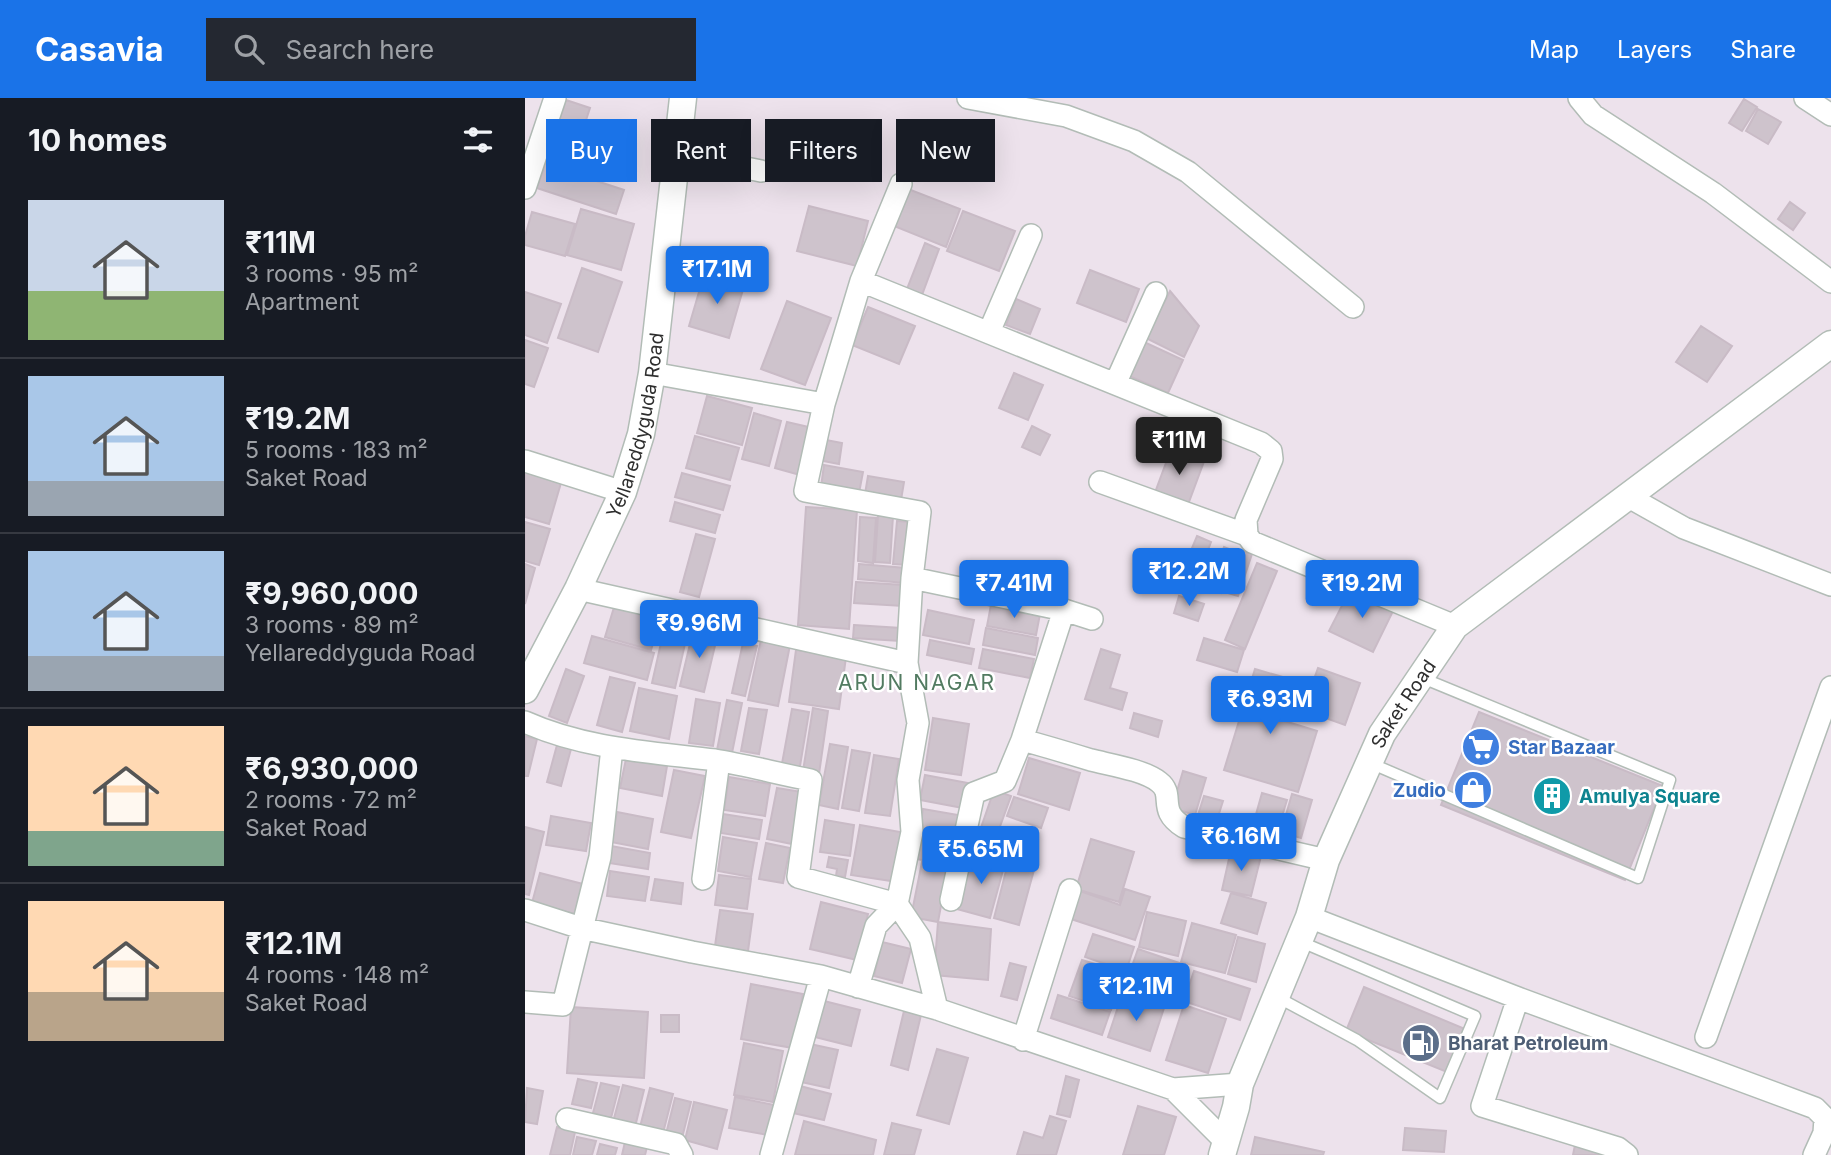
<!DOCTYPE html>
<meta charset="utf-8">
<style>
body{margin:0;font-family:Inter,sans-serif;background:#242831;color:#f1f3f6;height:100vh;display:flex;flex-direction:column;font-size:26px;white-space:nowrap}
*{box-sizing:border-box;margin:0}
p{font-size:23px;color:#9ea1a6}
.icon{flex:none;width:38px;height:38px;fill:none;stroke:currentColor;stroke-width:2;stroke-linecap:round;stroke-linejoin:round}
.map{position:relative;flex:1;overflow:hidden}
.drawer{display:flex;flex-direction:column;background:#171b24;width:525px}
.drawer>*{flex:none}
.top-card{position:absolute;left:21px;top:21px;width:665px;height:63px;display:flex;gap:14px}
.price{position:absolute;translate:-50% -60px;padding:0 16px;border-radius:7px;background:#1a73e8;color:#fff;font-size:23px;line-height:46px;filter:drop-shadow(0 2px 4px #0008)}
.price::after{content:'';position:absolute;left:50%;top:42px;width:21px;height:16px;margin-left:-10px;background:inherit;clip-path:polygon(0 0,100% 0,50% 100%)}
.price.active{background:#222;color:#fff}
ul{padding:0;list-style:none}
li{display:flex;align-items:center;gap:21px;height:175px;padding:0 28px}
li+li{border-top:2px solid #363941}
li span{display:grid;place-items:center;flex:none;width:196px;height:140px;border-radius:0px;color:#555}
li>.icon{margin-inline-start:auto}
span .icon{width:84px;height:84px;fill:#fffc;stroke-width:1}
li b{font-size:30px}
h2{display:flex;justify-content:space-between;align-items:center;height:84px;padding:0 28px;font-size:30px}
.chip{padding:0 24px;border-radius:0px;background:#171b24;box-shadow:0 7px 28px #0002;font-size:24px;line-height:63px}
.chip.active{background:#1a73e8;color:#fff}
header{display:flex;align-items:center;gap:42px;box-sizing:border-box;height:98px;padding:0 35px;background:#1a73e8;color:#fff}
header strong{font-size:33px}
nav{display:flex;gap:38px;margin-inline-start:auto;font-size:24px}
.search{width:490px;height:63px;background:#242831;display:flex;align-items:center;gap:18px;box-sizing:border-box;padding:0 24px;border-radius:0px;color:#9ea1a6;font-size:26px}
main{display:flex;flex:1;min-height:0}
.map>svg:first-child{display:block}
.building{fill:#cec3cc;stroke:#c9bbc6;stroke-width:2}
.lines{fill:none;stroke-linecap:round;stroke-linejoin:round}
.service-casing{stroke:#b2bcb6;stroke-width:13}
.minor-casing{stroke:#b2bcb6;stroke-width:24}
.tertiary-casing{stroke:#b2bcb6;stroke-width:29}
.service{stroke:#fff;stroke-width:10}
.minor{stroke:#fff;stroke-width:21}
.tertiary{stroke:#fff;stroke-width:26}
.labels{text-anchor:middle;stroke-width:5;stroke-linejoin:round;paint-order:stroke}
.street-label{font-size:19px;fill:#2e2e2e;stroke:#fff}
.shop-label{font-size:19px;font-weight:bold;fill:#366cbe;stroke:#fff;text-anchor:start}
.culture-label{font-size:19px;font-weight:bold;fill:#0d838f;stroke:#fff;text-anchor:start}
.service-label{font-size:19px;font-weight:bold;fill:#4e5e75;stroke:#fff;text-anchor:start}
.neighbourhood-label{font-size:21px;letter-spacing:2px;fill:#527b61;stroke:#fff}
</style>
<header>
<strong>Casavia</strong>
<div class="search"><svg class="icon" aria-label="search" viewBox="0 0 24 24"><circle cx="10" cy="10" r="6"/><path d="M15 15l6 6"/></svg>Search here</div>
<nav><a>Map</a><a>Layers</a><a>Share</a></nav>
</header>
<main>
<section class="drawer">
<h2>10 homes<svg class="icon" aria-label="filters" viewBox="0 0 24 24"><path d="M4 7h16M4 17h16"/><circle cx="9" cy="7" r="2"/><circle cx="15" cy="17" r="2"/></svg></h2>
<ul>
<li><span style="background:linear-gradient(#c9d6e8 65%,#8fb573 0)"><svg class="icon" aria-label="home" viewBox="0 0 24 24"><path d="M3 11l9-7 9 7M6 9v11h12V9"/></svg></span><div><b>₹11M</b><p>3 rooms · 95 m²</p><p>Apartment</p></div></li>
<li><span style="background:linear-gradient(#a9c7e8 75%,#9aa5b1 0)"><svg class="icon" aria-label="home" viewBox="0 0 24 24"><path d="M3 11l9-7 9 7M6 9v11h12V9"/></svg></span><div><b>₹19.2M</b><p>5 rooms · 183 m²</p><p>Saket Road</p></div></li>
<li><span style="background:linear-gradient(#a9c7e8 75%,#9aa5b1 0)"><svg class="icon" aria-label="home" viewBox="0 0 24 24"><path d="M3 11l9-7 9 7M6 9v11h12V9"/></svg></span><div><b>₹9,960,000</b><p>3 rooms · 89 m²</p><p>Yellareddyguda Road</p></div></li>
<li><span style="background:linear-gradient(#ffd9b3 75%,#7fa58c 0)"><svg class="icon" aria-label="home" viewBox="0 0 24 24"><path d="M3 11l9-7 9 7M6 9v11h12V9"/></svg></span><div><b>₹6,930,000</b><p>2 rooms · 72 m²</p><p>Saket Road</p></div></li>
<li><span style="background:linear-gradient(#ffd9b3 65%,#b9a48a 0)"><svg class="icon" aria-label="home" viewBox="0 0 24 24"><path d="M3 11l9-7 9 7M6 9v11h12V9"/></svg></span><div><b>₹12.1M</b><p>4 rooms · 148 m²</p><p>Saket Road</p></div></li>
</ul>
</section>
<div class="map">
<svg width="1306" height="1057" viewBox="0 0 1306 1057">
<rect width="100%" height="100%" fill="#ede2ec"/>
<!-- building -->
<path class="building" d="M1219,1L1232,9L1217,33L1204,25Z
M41,2L65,10L44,74L99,92L91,116L12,90Z
M1233,11L1256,24L1243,46L1221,33Z
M383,91L435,111L421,149L369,128Z
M1265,104L1280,115L1268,132L1253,121Z
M284,108L343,123L332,168L272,153Z
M56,111L109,126L96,172L42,157Z
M438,113L490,133L474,173L422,153Z
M7,114L50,126L40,158L0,147V138Z
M400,145L414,151L397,197L382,191Z
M57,170L97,184L73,254L33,240Z
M565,172L614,191L601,224L552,205Z
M179,177L219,188L204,240L164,228Z
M645,193L674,228L659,259L621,240Z
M0,194L36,206L22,245L0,237Z
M491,201L515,211L505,236L481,227Z
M262,203L306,220L280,287L236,271Z
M343,209L390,228L374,266L327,247Z
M1176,228L1207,248L1182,284L1151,264Z
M0,242L23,250L9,289L0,286Z
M619,244L658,262L643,295L604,278Z
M489,275L518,287L503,322L474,310Z
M182,298L227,310L217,347L172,335Z
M229,315L256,323L244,368L217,361Z
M262,324L288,330L275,377L250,370Z
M507,328L525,337L515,357L497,349Z
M170,338L214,350L205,382L161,370Z
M301,342L317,345L314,366L298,363Z
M648,346L681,358L661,412L628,400Z
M299,367L338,374L334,395L296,389Z
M0,374L36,385L24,426L0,419Z
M157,375L205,388L198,412L150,399Z
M343,378L379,384L376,402L340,396Z
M150,404L195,417L190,435L145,423Z
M281,409L332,412L324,531L273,527Z
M353,417L368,418L365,465L350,464Z
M335,419L351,420L348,465L333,463Z
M372,423L387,424L383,467L368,466Z
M0,424L25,431L14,467L0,463Z
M171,436L190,441L174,499L155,494Z
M672,438L686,444L676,470L688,475L699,449L712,454L696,495L655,479Z
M715,452L727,456L713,498L700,494Z
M732,465L752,473L720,551L700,542Z
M0,466L10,470L0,506Z
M334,466L381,470L380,485L333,481Z
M331,484L379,487L378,508L329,505Z
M826,490L869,511L848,554L804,533Z
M654,498L679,506L673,523L649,515Z
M90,506L136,520L126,552L80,539Z
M466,507L515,516L511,537L462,528Z
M403,512L449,522L444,546L398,537Z
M141,523L164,528L150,590L127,585Z
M329,527L376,530L375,543L328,540Z
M169,529L193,535L179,594L155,588Z
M461,530L513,540L510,557L458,547Z
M67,538L129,555L122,582L59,565Z
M679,540L719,552L712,574L672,562Z
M236,542L265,547L253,608L223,602Z
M405,542L449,551L446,566L402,557Z
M218,545L232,548L220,598L207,595Z
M458,551L509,561L505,580L454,570Z
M576,551L595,557L585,590L602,595L597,612L560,601Z
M271,552L321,559L314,611L264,604Z
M793,570L835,585L820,627L778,612Z
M41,571L59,578L42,625L24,618Z
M730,571L768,582L756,622L792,633L773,694L699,672Z
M85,579L110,585L97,634L72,627Z
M114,590L152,598L144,641L105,633Z
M171,601L195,605L188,648L164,645Z
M202,602L217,605L207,655L192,652Z
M224,610L242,612L234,656L216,653Z
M288,610L303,613L294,676L278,673Z
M267,611L284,614L274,674L256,671Z
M954,614L1138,688L1100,782L916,707Z
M609,615L637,623L633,639L605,630Z
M408,620L444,626L436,677L400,672Z
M0,638L12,641L3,678H0Z
M305,646L323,649L313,711L294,707Z
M32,647L46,651L36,688L22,684Z
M327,652L345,655L334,713L317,710Z
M349,657L374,661L365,718L340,715Z
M504,660L555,675L544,712L493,696Z
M101,661L142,668L137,698L95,690Z
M149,672L180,678L166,740L136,734Z
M658,673L681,680L670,717L647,710Z
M400,677L443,685L438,710L395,702Z
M204,679L245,686L240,718L199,712Z
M252,690L277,694L267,746L242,741Z
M469,692L486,698L465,756L449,750Z
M737,695L762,702L750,741L726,734Z
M767,696L787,702L776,740L756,734Z
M679,698L698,703L691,725L672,720Z
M489,699L523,710L516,730L482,718Z
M398,711L439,718L435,742L394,735Z
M92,714L128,721L123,751L86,744Z
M198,716L237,722L234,741L196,735Z
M26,718L66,725L61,753L21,747Z
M300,722L329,727L325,758L295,754Z
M335,727L381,735L373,784L326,777Z
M0,729L19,734L4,797L0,796Z
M477,735L509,746L502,768L469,757Z
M394,738L432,745L428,767L391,761Z
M198,739L232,745L226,779L193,773Z
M566,741L609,754L594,804L551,791Z
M241,745L265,750L258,785L234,781Z
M86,748L125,755L123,771L84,765Z
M706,752L736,758L726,798L697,792Z
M447,756L480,765L465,820L432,811Z
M304,759L323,762L320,779L311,778L312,771L302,769Z
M397,764L423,769L413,824L386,819Z
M483,765L509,772L494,827L469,820Z
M85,773L124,779L120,803L82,798Z
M15,775L62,787L54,817L7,805Z
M194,777L226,781L222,811L190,807Z
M130,781L158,785L156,806L126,802Z
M600,791L625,799L610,842L543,820L552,792L595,807Z
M706,795L741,805L732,836L696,825Z
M296,804L343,816L332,862L285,851Z
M195,812L228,816L223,853L190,848Z
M622,814L661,823L653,858L614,849Z
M413,824L466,831L463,882L409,877Z
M667,825L711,837L700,875L656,864Z
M568,836L609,849L601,873L560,859Z
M713,839L740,846L731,884L703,876Z
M357,844L386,851L377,885L349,878Z
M613,851L657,866L643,908L598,894Z
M557,862L599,875L586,912L544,898Z
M485,865L501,869L492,902L476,898Z
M669,873L725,891L715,922L659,903Z
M226,886L278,896L268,950L216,941Z
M839,889L940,931L922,974L821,933Z
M533,897L585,914L577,937L526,920Z
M597,897L639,910L625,953L583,939Z
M295,902L335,912L326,948L286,938Z
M659,907L701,921L683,975L641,962Z
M46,909L123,914L119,980L42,975Z
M379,913L396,917L383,972L366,967Z
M136,917H154V934H136Z
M219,945L258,953L248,1004L209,997Z
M285,946L313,952L304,990L276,984Z
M412,951L443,960L424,1026L392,1017Z
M541,978L554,982L545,1019L532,1016Z
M53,981L72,985L66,1010L47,1006Z
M76,985L94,989L86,1020L68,1015Z
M98,987L119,992L110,1029L88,1024Z
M275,988L306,996L299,1022L268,1015Z
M2,990L18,993L12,1026L0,1024Z
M125,990L148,996L138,1035L115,1029Z
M210,999L249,1007L243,1037L204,1030Z
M150,1000L166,1004L157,1040L141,1036Z
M169,1004L202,1012L192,1051L160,1042Z
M613,1008L651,1019L639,1057H598Z
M525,1018L541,1023L531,1057H492L499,1034L518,1040Z
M279,1023L351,1042L348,1057H270Z
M367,1025L396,1032L389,1057H359Z
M32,1029L50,1034L45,1057H25Z
M880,1030L921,1033L919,1054L878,1052Z
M52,1039L71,1043L67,1057H48Z
M730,1039L799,1054L798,1057H726Z
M100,1044L122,1049L120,1057H97Z
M75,1046L92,1050L90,1057H72Z
M1050,1047L1096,1057H1048Z"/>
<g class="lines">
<defs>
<path id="service" d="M845,665L1113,780L1145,682L895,579
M752,899L832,942L915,1000L950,918L774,843"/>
<path id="minor" d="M443,0L541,18L609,43L663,74L828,209
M1054,0L1068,17L1188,95L1306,184
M1280,0L1306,17
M152,56L236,73
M0,90L30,0
M336,183L736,345L746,353L747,361L721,422L722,437L727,444L930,528
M464,234L506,137
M127,275L299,306
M591,284L631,195
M0,363L98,394
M575,384L722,437
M1102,398L1159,430L1306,487
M387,480L539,512L567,521
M53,491L382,565
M0,624C60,651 126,654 190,662C222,667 254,676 286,682L273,779L372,806L395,840L412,911
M497,642C520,648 543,655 566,662C586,667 619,672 634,684C651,697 631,712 659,729L801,762
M178,781L194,663
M426,802L449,695L480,683L497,642L539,512
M0,812L56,830L167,854L296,878L412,911L648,991L715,986
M784,819L993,900L1290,1010L1300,1020L1299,1035L1289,1057
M333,889L351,828L372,806L387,734L383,682L393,625L382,565L387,480L395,414L280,393L299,306L336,183L376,86
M993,900L957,1008L1093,1050L1102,1057
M0,904L38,907L75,759L87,650
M1181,939L1306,589
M498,942L545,792
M648,991L701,1044
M42,1021L151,1046L157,1057
M246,1057L296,878"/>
<g id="tertiary">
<path id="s1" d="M0,592L53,491L98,394L116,336L127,275L158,0"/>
<path id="s2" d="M697,1057L711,1009L715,986L784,819L801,762L857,636L930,528L1306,246"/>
</g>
</defs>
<!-- service casing -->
<use href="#service" class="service-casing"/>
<!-- minor casing -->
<use href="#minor" class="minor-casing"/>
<!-- tertiary casing -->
<use href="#tertiary" class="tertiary-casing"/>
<!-- service -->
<use href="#service" class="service"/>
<!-- minor -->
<use href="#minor" class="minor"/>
<!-- tertiary -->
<use href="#tertiary" class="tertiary"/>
</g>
<!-- icons -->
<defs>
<symbol id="supermarket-disc" viewBox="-11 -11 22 22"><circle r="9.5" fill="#3f7fe0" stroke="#fff"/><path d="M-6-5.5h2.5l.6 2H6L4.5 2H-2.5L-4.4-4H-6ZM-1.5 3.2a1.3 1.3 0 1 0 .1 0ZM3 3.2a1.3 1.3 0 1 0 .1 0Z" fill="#fff"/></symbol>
<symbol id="shop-disc" viewBox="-11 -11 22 22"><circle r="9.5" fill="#3f7fe0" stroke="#fff"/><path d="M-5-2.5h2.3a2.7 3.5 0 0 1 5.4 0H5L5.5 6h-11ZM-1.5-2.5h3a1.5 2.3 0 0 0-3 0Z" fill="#fff"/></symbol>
<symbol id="building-disc" viewBox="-11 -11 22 22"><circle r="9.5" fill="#0f9aa8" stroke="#fff"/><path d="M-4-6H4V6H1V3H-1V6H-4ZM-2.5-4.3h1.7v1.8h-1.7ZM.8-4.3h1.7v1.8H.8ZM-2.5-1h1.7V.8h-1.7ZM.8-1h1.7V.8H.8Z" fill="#fff"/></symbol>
<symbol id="fuel-disc" viewBox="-11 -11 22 22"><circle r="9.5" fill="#5c6f8a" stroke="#fff"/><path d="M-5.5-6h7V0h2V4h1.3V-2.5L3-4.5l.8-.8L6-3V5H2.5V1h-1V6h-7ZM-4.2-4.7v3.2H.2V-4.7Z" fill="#fff"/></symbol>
</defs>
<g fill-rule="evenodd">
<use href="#supermarket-disc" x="934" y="627" width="44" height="44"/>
<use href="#shop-disc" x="926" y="670" width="44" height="44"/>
<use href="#building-disc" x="1005" y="676" width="44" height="44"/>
<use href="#fuel-disc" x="874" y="923" width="44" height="44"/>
</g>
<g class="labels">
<!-- street labels -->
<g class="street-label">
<text dy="7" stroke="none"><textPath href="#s1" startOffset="289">Yellareddyguda Road</textPath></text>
<text dy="7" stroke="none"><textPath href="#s2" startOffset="488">Saket Road</textPath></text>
</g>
<!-- shop labels -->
<g class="shop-label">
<text x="983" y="656">Star Bazaar</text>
<text x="921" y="699" text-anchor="end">Zudio</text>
</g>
<!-- culture labels -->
<g class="culture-label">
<text x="1054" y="705">Amulya Square</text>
</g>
<!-- service labels -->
<g class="service-label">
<text x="923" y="952">Bharat Petroleum</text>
</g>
<!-- neighbourhood labels -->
<g class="neighbourhood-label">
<text x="392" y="592">ARUN NAGAR</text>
</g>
</g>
</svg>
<b class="price" style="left:192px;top:208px">₹17.1M</b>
<b class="price active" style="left:654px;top:379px">₹11M</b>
<b class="price" style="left:664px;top:510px">₹12.2M</b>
<b class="price" style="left:489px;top:522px">₹7.41M</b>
<b class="price" style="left:837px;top:522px">₹19.2M</b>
<b class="price" style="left:174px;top:562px">₹9.96M</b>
<b class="price" style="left:745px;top:638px">₹6.93M</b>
<b class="price" style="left:716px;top:775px">₹6.16M</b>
<b class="price" style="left:456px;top:788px">₹5.65M</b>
<b class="price" style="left:611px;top:925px">₹12.1M</b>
<div class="top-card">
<a class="chip active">Buy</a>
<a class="chip">Rent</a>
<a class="chip">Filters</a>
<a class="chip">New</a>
</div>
</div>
</main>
